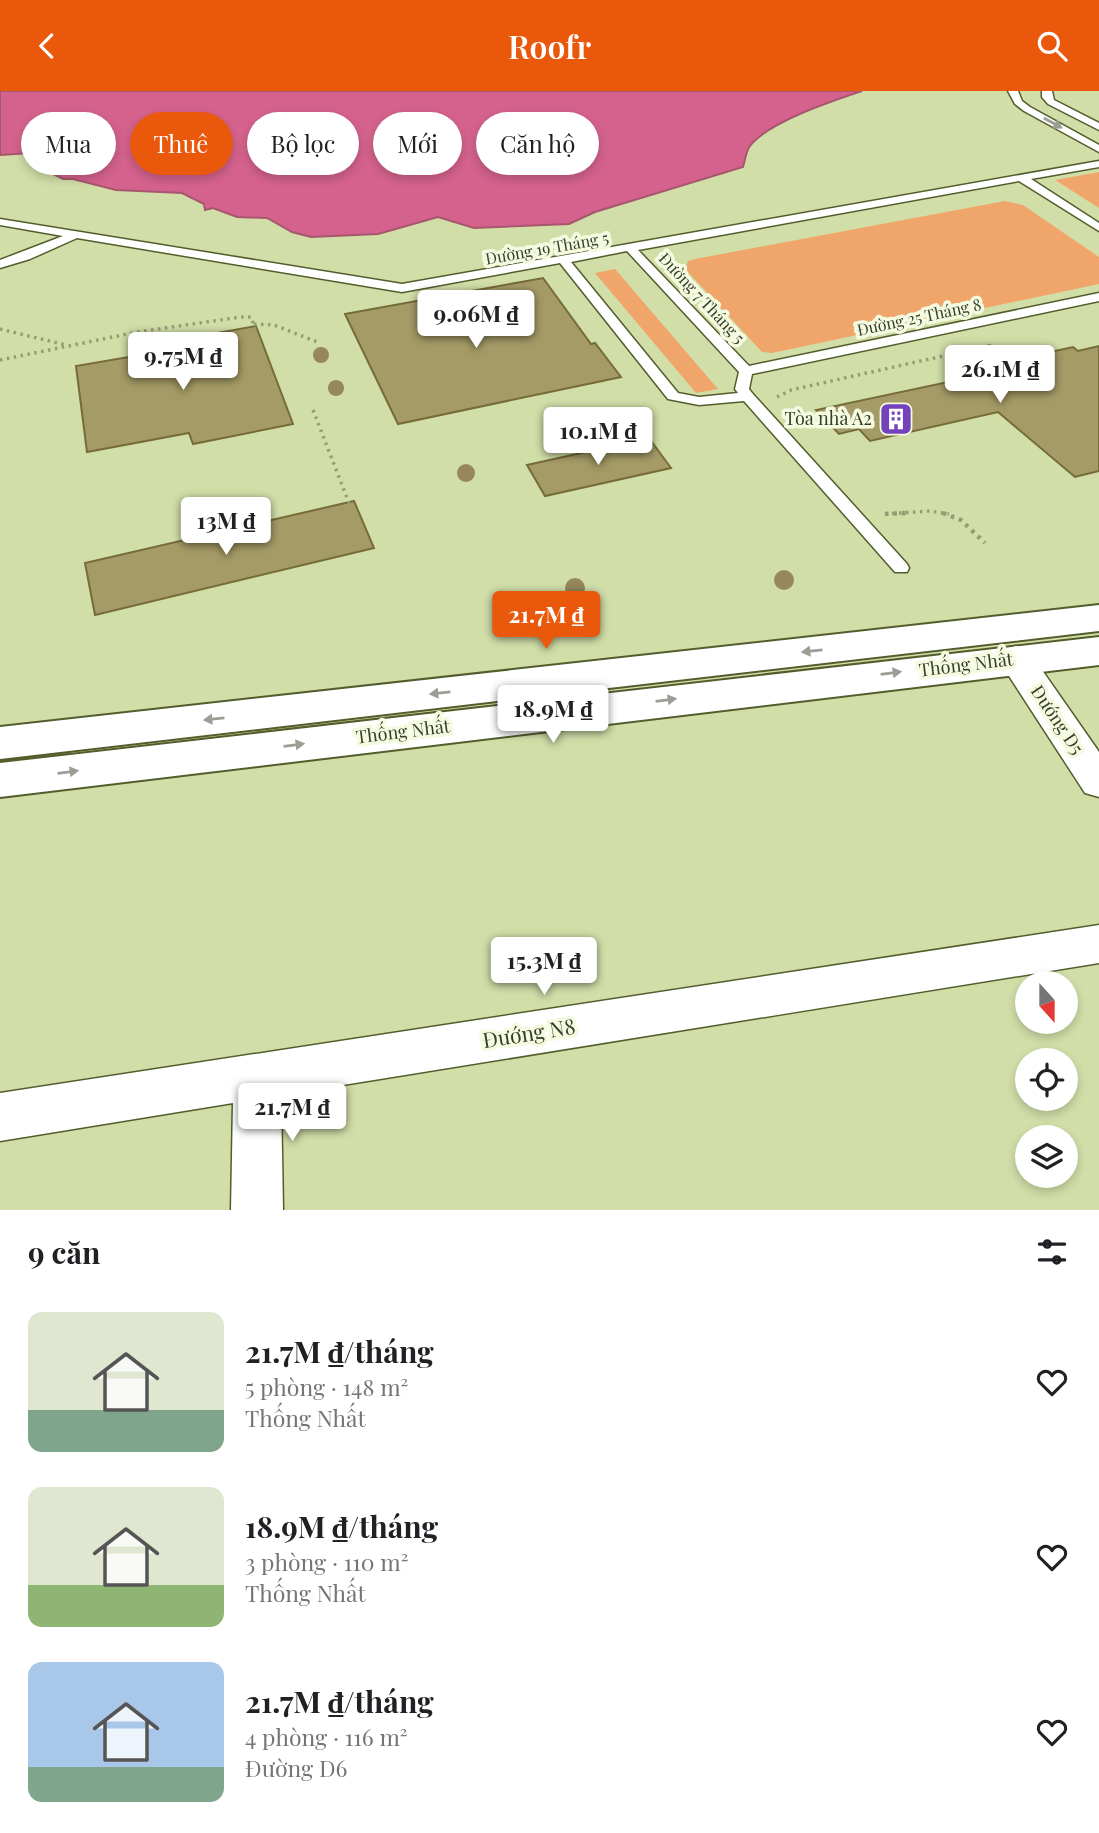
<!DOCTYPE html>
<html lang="vi">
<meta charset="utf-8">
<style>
body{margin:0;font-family:"Playfair Display",serif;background:#f2f2f2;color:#202124;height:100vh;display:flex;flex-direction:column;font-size:26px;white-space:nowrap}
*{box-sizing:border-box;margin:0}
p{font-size:23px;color:#757577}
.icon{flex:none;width:38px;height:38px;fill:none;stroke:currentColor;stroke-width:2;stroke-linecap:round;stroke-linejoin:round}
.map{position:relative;height:1119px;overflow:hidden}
.details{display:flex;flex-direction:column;background:#fff;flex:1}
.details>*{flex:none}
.guide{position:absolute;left:21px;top:21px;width:700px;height:63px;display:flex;gap:14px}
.needle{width:46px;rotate:159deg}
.tools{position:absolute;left:1015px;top:880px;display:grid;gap:14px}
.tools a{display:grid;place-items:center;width:63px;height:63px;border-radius:50%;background:#fff;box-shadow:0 4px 10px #0003;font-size:35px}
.price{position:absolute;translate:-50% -60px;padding:0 16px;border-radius:7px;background:#fff;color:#222;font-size:23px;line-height:46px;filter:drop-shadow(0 2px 4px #0008)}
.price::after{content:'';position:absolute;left:50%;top:42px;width:21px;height:16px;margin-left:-10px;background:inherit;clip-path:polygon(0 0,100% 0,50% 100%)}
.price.selected{background:#ea580c;color:#fff}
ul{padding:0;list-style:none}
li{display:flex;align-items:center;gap:21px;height:175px;padding:0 28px}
li span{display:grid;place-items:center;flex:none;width:196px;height:140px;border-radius:14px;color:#555}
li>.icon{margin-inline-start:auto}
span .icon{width:84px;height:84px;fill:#fffc;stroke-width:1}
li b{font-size:30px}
h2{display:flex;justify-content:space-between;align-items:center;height:84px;padding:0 28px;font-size:30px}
.pill{padding:0 24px;border-radius:32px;background:#fff;box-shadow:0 4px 10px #0003;font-size:24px;line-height:63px}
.pill.selected{background:#ea580c;color:#fff}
header{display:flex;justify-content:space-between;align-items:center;height:91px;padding:0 28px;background:#ea580c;color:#fff;font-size:32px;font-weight:600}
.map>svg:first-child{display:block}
.green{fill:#f0a66b}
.water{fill:#d4628c;stroke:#a6576e;stroke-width:2}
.building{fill:#a59b66;stroke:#766c39;stroke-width:2}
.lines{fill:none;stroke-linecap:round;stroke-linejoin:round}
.lane-casing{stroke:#535d2c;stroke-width:3}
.street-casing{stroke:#535d2c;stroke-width:3}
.secondary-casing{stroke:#535d2c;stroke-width:4}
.path-far1{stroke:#949e75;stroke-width:3.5;stroke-dasharray:2.5 4.5;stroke-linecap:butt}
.path{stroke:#949e75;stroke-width:4.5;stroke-dasharray:3.5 5;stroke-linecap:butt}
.lane{fill:#fff;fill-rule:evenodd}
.street{fill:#fff;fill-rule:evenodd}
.secondary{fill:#fff;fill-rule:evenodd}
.tree{fill:#96875c}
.oneway{fill:#9c9e94}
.labels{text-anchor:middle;stroke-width:7;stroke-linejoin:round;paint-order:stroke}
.far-street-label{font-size:16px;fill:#393e29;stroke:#f4fbe0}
.poi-label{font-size:18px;fill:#393e29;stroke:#f4fbe0;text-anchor:end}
.street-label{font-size:18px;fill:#393e29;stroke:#f4fbe0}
.near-street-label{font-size:21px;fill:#393e29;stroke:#f4fbe0}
</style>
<header><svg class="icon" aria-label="back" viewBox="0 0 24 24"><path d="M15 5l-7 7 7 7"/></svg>Roofr<svg class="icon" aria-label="search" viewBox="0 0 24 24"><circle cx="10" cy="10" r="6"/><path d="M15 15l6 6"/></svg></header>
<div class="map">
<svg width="1099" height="1119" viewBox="0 0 1099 1119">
<rect width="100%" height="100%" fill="#d1dea8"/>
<!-- green -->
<path class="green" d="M1099,81V117L1055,89Z
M1005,110L1023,114L1099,166V193L772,262L762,261L685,178L688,170L695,168Z
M615,178L718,298L696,302L595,182Z"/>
<!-- water -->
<path class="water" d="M0,0H862C832,10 768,31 750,55C746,60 745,70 743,76L595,121L569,133L474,137L438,126L378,143L311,146L292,141L267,127L237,126L213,117L205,119L204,113L182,102L116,99L73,88H63L39,76L31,62L0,64Z"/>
<!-- building -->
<path class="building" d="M543,187L591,253L595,252L621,286L398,333L345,223Z
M256,235L293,333L193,353L189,342L87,361L76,275L164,260L162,252Z
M1099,255V380L1075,386L998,321L870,350L859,338L839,343L816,319L953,290L948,285L1009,270L1073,256L1078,260Z
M649,347L671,377L545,405L527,374Z
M354,410L374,457L95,524L85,472Z"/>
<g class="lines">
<defs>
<path id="lane" d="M1008,0H1018L1022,10L1030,16L1099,54V61L1024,20L1015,13Z
M1042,0H1052L1054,9L1099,32V39L1048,13L1042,6Z
M1099,70V76L1031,88L1099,132V140L1019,90L638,159L749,275L1099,202V210L752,283L749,298L752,302L907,473L909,477L907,481H895L744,310L699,314L668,308L560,172L402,201L77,147L30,168L0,177V169L63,145L0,134V128L402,193ZM627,160L739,281L735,298L738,302L699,306L678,302L571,171Z"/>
<path id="street" d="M1016,555L1028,559L1099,661V706L1085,702L998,568L1004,559Z
M1099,834V872L281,1004L283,1119H231L233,1012L0,1050V1002Z"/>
<path id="secondary" d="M1099,514V540L0,668V636Z
M1099,546V574L0,706V672Z"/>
</defs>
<!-- lane casing -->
<use href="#lane" class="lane-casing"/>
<!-- street casing -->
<use href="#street" class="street-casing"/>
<!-- secondary casing -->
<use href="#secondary" class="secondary-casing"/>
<!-- path-far1 -->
<path class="path-far1" d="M254,233L274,234L320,252
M0,238L66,254
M989,254L1009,270
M0,269L137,241L241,226H251L255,238
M777,306L791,299L992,254
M313,319L349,412
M885,423L930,420L949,423"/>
<!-- path -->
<path class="path" d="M943,422L961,429L985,452
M885,423L907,422"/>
<!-- lane -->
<use href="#lane" class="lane"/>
<!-- street -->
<use href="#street" class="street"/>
<!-- secondary -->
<use href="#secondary" class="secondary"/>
</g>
<!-- trees -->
<g class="tree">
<circle cx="321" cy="264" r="8"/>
<circle cx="336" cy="297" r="8"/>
<circle cx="466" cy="382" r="9"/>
<circle cx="784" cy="489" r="10"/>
<circle cx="575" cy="497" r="10"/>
</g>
<!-- one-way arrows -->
<defs><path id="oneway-solid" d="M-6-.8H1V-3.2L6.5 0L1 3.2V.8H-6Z" transform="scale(1.75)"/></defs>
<g class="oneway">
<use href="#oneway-solid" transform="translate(1053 32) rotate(29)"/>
<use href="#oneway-solid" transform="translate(812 560) rotate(174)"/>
<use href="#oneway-solid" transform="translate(891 582) rotate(-7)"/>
<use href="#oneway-solid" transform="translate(440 602) rotate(174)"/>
<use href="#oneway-solid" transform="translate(666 609) rotate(-7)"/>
<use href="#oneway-solid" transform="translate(214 628) rotate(174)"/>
<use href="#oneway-solid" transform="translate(294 654) rotate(-7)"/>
<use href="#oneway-solid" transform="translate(68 681) rotate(-7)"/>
</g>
<!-- icons -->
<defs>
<symbol id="building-square" viewBox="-11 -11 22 22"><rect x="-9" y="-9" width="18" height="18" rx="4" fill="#7442ba" stroke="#f4fbe0"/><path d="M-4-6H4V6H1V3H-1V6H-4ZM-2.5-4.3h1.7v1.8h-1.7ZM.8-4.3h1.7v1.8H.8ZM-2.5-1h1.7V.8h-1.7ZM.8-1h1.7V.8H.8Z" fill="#fff"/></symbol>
</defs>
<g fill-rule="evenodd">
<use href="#building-square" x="877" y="309" width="38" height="38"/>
</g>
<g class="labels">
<!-- far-street labels -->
<g class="far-street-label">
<text transform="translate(547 157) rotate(-10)" y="6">Đường 19 Tháng 5</text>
<text transform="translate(702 207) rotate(47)" y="6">Đường 7 Tháng 5</text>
<text transform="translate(919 226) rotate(-12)" y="6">Đường 25 Tháng 8</text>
</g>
<!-- poi labels -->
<g class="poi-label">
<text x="872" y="334">Tòa nhà A2</text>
</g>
<!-- street labels -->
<g class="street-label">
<text transform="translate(966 574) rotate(-7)" y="6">Thống Nhất</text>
<text transform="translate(1057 629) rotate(56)" y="6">Đướng D5</text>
<text transform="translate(403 641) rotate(-7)" y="6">Thống Nhất</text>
</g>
<!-- near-street labels -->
<g class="near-street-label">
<text transform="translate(529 943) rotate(-9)" y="7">Đướng N8</text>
</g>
</g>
</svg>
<div class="tools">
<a><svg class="needle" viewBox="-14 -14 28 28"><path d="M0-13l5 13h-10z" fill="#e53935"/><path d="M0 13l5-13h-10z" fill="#757577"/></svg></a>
<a><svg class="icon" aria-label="locate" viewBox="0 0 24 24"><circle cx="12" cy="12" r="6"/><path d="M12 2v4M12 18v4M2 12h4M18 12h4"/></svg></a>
<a><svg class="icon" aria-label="layers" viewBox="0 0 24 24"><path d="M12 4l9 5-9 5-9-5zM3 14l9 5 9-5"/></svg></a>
</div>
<b class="price" style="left:476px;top:259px">9.06M ₫</b>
<b class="price" style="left:183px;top:301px">9.75M ₫</b>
<b class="price" style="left:1000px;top:314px">26.1M ₫</b>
<b class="price" style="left:598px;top:376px">10.1M ₫</b>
<b class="price" style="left:226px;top:466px">13M ₫</b>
<b class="price selected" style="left:546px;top:560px">21.7M ₫</b>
<b class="price" style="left:553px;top:654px">18.9M ₫</b>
<b class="price" style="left:544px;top:906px">15.3M ₫</b>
<b class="price" style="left:292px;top:1052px">21.7M ₫</b>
<div class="guide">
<a class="pill">Mua</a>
<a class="pill selected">Thuê</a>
<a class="pill">Bộ lọc</a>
<a class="pill">Mới</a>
<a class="pill">Căn hộ</a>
</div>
</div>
<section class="details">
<h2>9 căn<svg class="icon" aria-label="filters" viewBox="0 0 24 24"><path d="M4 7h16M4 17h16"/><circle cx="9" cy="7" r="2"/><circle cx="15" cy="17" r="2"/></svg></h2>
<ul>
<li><span style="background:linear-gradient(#dfe7d0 70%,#7fa58c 0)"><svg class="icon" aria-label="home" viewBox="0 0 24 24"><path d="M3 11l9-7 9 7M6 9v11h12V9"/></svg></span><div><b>21.7M ₫/tháng</b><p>5 phòng · 148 m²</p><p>Thống Nhất</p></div><svg class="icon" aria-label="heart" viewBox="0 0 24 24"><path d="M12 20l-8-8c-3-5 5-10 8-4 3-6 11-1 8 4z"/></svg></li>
<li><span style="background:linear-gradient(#dfe7d0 70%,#8fb573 0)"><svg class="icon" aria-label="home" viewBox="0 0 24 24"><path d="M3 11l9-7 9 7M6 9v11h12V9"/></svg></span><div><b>18.9M ₫/tháng</b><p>3 phòng · 110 m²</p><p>Thống Nhất</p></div><svg class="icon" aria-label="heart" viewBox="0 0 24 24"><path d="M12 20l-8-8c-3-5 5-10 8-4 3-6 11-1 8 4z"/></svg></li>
<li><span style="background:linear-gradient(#a9c7e8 75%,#7fa58c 0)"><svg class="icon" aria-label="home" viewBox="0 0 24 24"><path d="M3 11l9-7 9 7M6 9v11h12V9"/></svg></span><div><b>21.7M ₫/tháng</b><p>4 phòng · 116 m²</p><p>Đường D6</p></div><svg class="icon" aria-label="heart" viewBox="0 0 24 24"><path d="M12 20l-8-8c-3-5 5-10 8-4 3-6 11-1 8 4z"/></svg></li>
</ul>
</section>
